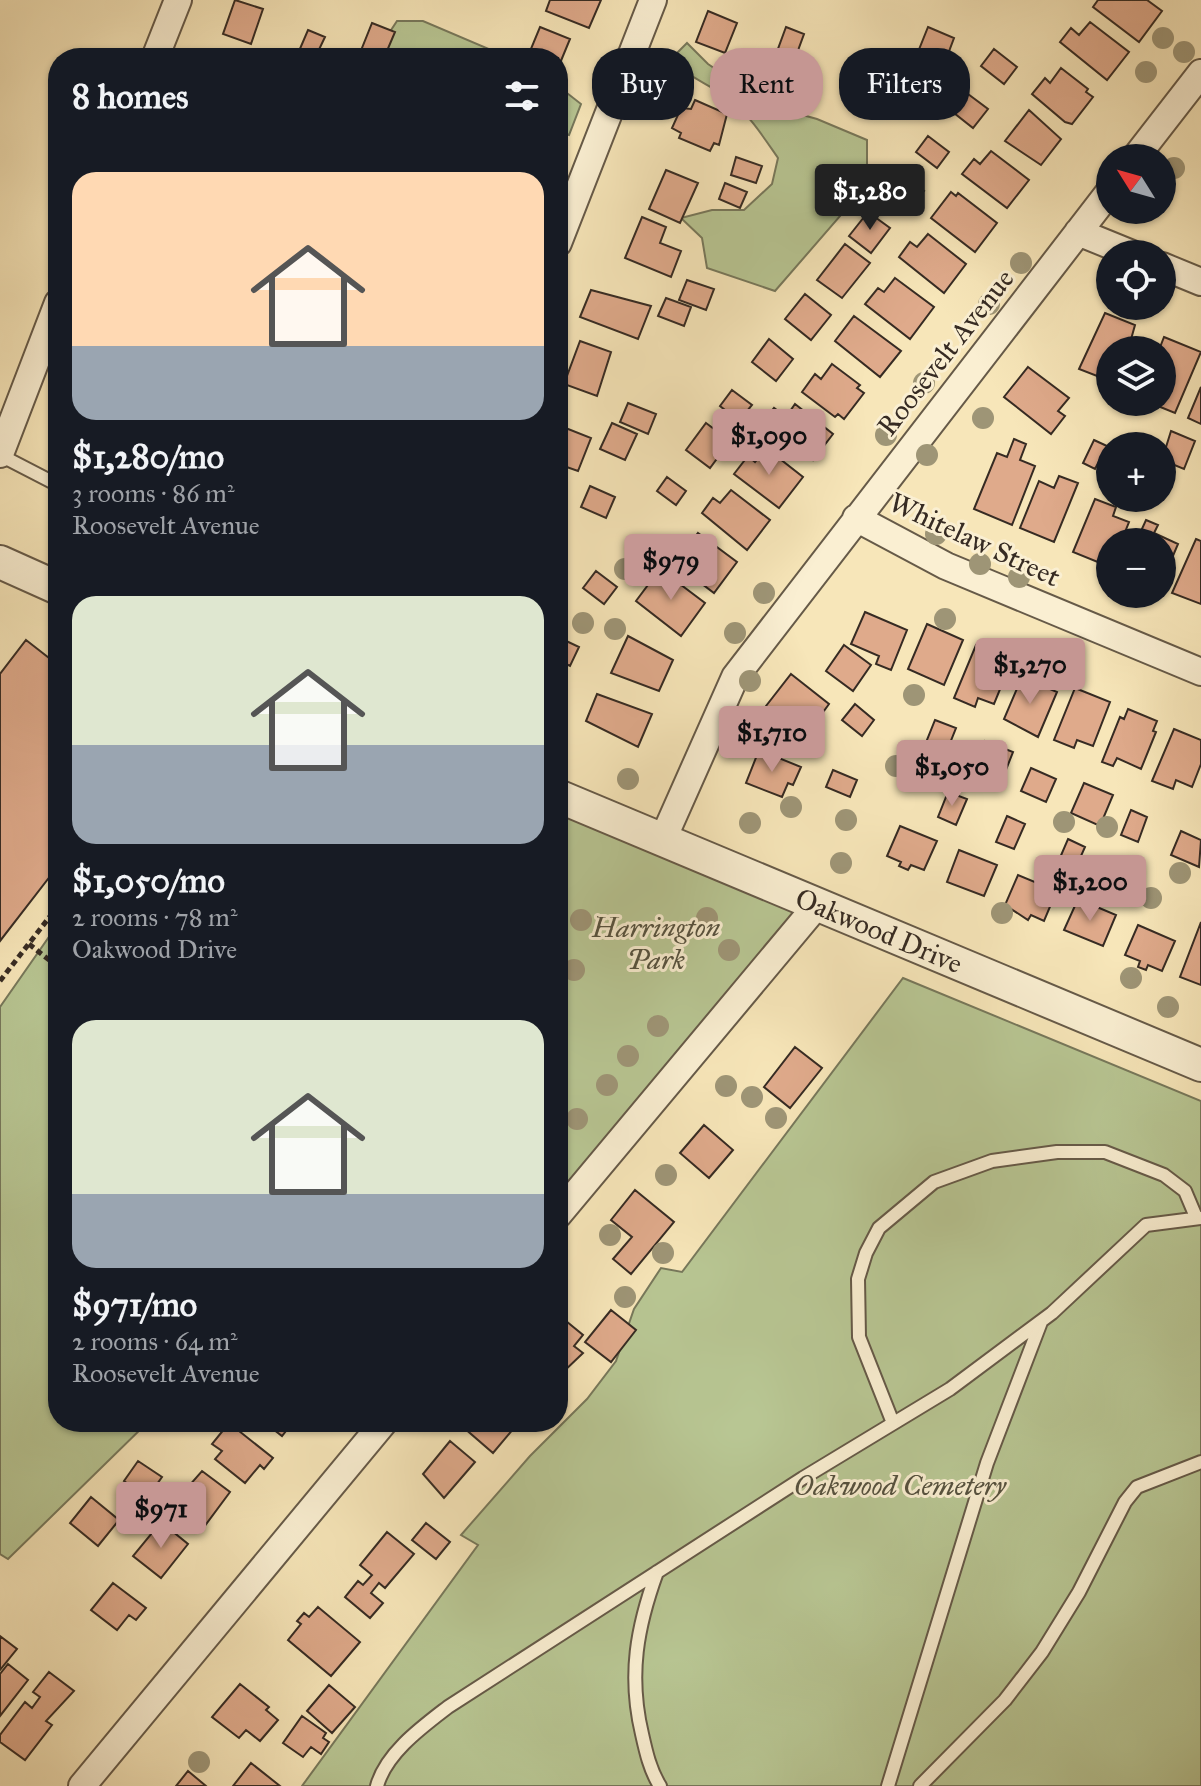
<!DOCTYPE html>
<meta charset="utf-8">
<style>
body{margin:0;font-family:"IM FELL Great Primer",serif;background:#242831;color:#f1f3f6;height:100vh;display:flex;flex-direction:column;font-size:30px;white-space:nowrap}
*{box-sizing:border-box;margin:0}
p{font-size:26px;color:#9ea1a6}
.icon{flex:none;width:44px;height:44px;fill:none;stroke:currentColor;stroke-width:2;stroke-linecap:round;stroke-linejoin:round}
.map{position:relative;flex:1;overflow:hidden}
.sheet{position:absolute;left:48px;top:48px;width:520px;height:1384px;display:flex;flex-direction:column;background:#171b24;border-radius:32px;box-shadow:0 2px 6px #0004}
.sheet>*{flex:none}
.guide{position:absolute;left:592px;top:48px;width:488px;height:72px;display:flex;gap:16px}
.needle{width:52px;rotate:307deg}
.fabs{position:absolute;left:1096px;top:144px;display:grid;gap:16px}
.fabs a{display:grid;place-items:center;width:80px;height:80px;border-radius:50%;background:#171b24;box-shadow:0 2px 6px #0004;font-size:40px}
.price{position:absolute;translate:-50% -68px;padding:0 18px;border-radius:8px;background:#c59692;color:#111;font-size:26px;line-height:52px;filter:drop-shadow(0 2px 4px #0008)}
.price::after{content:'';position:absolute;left:50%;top:48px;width:24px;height:18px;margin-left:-12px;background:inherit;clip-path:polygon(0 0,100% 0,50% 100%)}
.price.selected{background:#222;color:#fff}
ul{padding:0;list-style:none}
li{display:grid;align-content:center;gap:16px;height:424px;padding:0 24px}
li span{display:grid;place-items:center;height:248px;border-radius:24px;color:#555}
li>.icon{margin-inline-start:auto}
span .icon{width:144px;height:144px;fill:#fffc;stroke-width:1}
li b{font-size:34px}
h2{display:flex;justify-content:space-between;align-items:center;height:96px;padding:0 24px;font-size:34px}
.pill{padding:0 28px;border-radius:32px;background:#171b24;box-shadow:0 2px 6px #0004;font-size:28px;line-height:72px}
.pill.selected{background:#c59692;color:#111}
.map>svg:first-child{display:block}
.green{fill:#b8c693;stroke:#77785b;stroke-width:2}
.building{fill:#dfaa8b;stroke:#362b23;stroke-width:2}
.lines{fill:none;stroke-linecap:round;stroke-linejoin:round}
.service-casing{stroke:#665a48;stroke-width:16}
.minor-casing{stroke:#665a48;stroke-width:30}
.tertiary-casing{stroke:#665a48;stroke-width:36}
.path{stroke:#362b23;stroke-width:5;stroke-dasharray:6 4;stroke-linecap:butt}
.service{stroke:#faefd2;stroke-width:12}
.minor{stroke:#faefd2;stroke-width:26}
.tertiary{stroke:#faefd2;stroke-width:32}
.tree{fill:#9e9576}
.labels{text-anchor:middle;stroke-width:6;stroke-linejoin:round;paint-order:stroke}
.street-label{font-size:28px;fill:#362b23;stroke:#faefd2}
.park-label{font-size:28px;font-style:italic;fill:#56523f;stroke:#faefd2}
</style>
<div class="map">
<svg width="1201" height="1786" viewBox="0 0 1201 1786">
<rect width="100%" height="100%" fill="#f7e6b9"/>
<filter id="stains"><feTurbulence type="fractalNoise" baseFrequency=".0025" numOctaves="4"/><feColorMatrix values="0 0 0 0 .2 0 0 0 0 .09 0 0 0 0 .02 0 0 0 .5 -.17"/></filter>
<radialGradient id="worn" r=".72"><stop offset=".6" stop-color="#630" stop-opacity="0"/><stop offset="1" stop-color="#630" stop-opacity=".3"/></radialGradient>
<!-- green -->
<path class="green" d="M397,21H423L510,58H384L380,47Z
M687,43L708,64L770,106L817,119L867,140V185L775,291L707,268L702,238L681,218L712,210H744L772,184L778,158C764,138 749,114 729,99C708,83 691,79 670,60Z
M558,86L581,104L569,135L558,132Z
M558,796L818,904L558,1212Z
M58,924V1422H148L8,1559L0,1554V1007Z
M903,978L1201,1101V1786H302L478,1545L461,1535L530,1456L587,1399L616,1361L634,1309L661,1268L682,1272Z"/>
<!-- building -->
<path class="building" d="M235,0L263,9L251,44L223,34Z
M550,0H601L589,28L546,11Z
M1098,0H1147L1162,11L1139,42L1093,7Z
M708,11L737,23L725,53L696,42Z
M1090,22L1129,52L1107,80L1060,42L1071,28L1079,35Z
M372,23L395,32L384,58H358Z
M540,27L570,39L558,68V58L528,56Z
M786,27L804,34L793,64L775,57Z
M928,27L954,38L939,78L912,67Z
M308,30L325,37L315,58H296Z
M994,49L1017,67L1004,84L981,66Z
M862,59L890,69L880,95L853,85Z
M1061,68L1088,89L1086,92L1093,97L1072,124L1065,122L1032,94L1045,78L1050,83Z
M964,91L988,109L973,128L949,109Z
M695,100L727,114L719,145L714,143L710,151L679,138L681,133L672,128L681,108L691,109Z
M1029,110L1061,139L1041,165L1005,141Z
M928,136L949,152L937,168L916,152Z
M991,151L1029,180L1007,208L962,174L974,159L980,164Z
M736,157L762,166L756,183L731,175Z
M666,170L698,183L680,223L649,209Z
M900,173L924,191L905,214L882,196Z
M725,183L747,192L740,208L719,199Z
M951,192L956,196L958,193L997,223L975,252L931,218Z
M868,212L890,228L871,253L849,236Z
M642,217L666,227L660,243L681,251L671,277L625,258Z
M928,234L966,264L944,293L899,257L910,242L917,247Z
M845,244L870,263L842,298L817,280Z
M895,278L934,307L910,339L865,304L878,288L884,292Z
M687,280L714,289L706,310L679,300Z
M591,290L651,306L638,339L580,317Z
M805,294L831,315L811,340L785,319Z
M666,298L691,307L684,326L658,316Z
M1105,313L1135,325L1128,350H1110V381L1079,369Z
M854,316L901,351L880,377L835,341Z
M1164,337L1201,352L1175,413L1148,402H1162V350H1159Z
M769,339L793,359L776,381L752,362Z
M580,341L611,352L597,396L564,384Z
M832,364L860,385L857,388L864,393L844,419L838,414L835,417L802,392L815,374L821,379Z
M1028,367L1069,398L1058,411L1065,416L1051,434L1004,397Z
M1201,387V424L1188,418Z
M732,390L752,405L739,421L720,406Z
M628,403L656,414L648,434L620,422Z
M795,404L833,434L813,460L775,431L778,427L766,418L774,408L786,417Z
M612,423L637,434L625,460L600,449Z
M706,423L730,441L710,468L686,450Z
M558,425L591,438L578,471L558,464Z
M1171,431L1195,441L1184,469L1162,460Z
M1014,439L1026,444L1020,460L1035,466L1012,525L974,509L997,453L1007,457Z
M1094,440L1107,446L1095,469L1083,463Z
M766,448L803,477L779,508L734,474L748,456L755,462Z
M1059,476L1078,483L1054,542L1020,528L1039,481L1054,488Z
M667,477L686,491L676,505L657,491Z
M590,486L615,497L606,518L581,507Z
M731,490L770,520L747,550L702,513L713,498L720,503Z
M1095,499L1116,507L1113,516L1129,522L1121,542H1110V567L1073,552Z
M1146,520L1158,525L1154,533L1178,544L1164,577L1162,542H1136Z
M698,533L737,562L714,593L668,558L681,541L688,546Z
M1196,539L1201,541V604L1172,593Z
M660,569L705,603L681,636L636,601Z
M596,571L617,587L604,604L583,588Z
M865,612L907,630L891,670L876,664L879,656L851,644Z
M927,624L963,640L944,685L908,669Z
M628,636L673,660L659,691L611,673Z
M562,639L579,647L570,666L558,660Z
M26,640L58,665V866L0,941V674Z
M844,645L871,665L853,691L826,671Z
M976,645L1012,660L994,704L978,698L975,707L954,698Z
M791,674L829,704L816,722L820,725L809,740L766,706Z
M1022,677L1057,692L1038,737L1004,719Z
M1075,688L1110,702L1093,746L1077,740L1074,748L1054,740Z
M597,694L652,714L638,747L586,721Z
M855,704L874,720L862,736L842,720Z
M1128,709L1157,721L1153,731L1156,732L1141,769L1117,758L1113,766L1102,762L1120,717L1124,719Z
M935,720L956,728L946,753L925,745Z
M1174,729L1201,740V764L1192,787L1176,780L1173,789L1152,781Z
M985,741L1013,752L1002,780L974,769Z
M759,750L801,767L793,785L788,783L782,797L746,783Z
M1031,768L1056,779L1046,802L1021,791Z
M833,770L857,780L850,797L826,787Z
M1084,783L1113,795L1100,826L1071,813Z
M948,792L967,799L956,825L938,817Z
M1131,810L1147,817L1138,842L1121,835Z
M1007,816L1025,824L1014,849L996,842Z
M900,826L937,841L924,870L911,865L908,870L899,866L901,862L887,856Z
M1181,831L1201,840L1199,867L1171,855Z
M1068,839L1085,847L1073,874L1056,867Z
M959,850L997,865L984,896L947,882Z
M1116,866L1142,875L1132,898L1107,888Z
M1042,872L1052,876L1048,886L1057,890L1044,921L1031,915L1028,920L1005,905L1018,875L1037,883Z
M1078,899L1116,915L1103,946L1064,930Z
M1201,922V985L1180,977Z
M1138,925L1175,941L1162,971L1148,965L1146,970L1138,967L1140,961L1125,955Z
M795,1047L822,1068L790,1108L764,1087Z
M704,1125L733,1150L709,1178L680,1153Z
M635,1190L674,1222L631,1274L613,1259L632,1237L611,1220Z
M611,1310L636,1330L611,1362L585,1342Z
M566,1321L583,1335L574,1346L583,1353L558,1377V1331Z
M264,1422H293L282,1436Z
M467,1422H519L493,1453L463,1427Z
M229,1423L273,1458L264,1469L260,1465L245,1483L215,1459L222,1451L212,1444Z
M450,1441L475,1462L444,1498L423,1474Z
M138,1461L162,1477L147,1498L124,1481Z
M202,1471L230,1492L204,1527L173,1504Z
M91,1497L119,1520L98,1546L70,1523Z
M161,1522L188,1544L161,1578L133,1556Z
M426,1523L450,1542L436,1559L412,1540Z
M387,1532L414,1554L385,1588L379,1583L371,1593L383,1603L370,1618L345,1597L358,1581L363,1585L372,1575L360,1565Z
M113,1583L146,1608L136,1620L129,1615L117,1630L91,1610Z
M318,1607L360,1642L331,1676L288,1640L301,1624L297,1621L304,1613L309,1617Z
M0,1636L17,1649L0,1670Z
M8,1664L28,1680L0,1716V1674Z
M49,1672L74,1691L46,1721L52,1725L25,1760L0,1742V1735L25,1702L32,1708L40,1697L33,1692Z
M240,1684L269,1707L266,1710L278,1720L260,1741L246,1730L239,1738L212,1717Z
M329,1685L355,1707L332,1733L307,1711Z
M302,1716L326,1733L323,1738L329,1742L321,1754L311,1747L303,1757L283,1743Z
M251,1763L280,1786H233Z
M188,1771L206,1786H176Z"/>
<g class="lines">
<defs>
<path id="service" d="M0,455L58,485
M893,1423L859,1337L858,1279L866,1253L879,1228L934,1182L992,1161L1057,1152H1105L1164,1175L1185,1191L1196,1217
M657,1572C637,1627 628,1675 642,1734C646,1752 650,1770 660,1786
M377,1786C386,1753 422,1727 448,1707L803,1478L950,1389L1052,1313L1146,1225L1201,1218
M888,1786L987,1463L1041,1322
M920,1786L1005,1700L1042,1652L1079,1592L1125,1502L1137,1487L1201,1462"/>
<path id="minor" d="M155,58L178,0
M1135,158L1201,73
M1078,232L1132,254
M558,243L653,0
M1162,266L1201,282
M0,454L58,303
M856,518L946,566L1201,672
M663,839L735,677L1110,191
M558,1215L818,904
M82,1786L384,1422"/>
<g id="tertiary">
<path d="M0,562L58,588"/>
<path id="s1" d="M558,796L1201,1065"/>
</g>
</defs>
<!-- service casing -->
<use href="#service" class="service-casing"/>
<!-- minor casing -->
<use href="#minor" class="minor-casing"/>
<!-- tertiary casing -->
<use href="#tertiary" class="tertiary-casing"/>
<!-- path -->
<path class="path" d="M29,944L58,967
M0,981L58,906
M55,1142L58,1144"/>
<!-- service -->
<use href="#service" class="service"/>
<!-- minor -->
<use href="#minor" class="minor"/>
<!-- tertiary -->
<use href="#tertiary" class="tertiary"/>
</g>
<!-- trees -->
<g class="tree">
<circle cx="1163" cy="38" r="11"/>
<circle cx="1184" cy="52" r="11"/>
<circle cx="1146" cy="72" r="11"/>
<circle cx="1174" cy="168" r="11"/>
<circle cx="1021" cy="263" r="11"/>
<circle cx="989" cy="304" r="11"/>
<circle cx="924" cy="383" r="11"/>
<circle cx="983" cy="418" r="11"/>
<circle cx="886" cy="435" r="11"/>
<circle cx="927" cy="455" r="11"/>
<circle cx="936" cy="534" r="11"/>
<circle cx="655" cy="562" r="11"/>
<circle cx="980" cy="564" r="11"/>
<circle cx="625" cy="569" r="11"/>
<circle cx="1019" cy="577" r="11"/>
<circle cx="764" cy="593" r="11"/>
<circle cx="945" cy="619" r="11"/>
<circle cx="583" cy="623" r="11"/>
<circle cx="615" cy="629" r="11"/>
<circle cx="735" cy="633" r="11"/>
<circle cx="750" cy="681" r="11"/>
<circle cx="914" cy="695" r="11"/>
<circle cx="896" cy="766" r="11"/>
<circle cx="628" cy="779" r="11"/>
<circle cx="791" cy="807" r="11"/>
<circle cx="846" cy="820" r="11"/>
<circle cx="1064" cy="822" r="11"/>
<circle cx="750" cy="823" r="11"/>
<circle cx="1107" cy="827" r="11"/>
<circle cx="841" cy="863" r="11"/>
<circle cx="1180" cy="873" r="11"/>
<circle cx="1151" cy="898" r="11"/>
<circle cx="1002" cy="913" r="11"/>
<circle cx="707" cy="918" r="11"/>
<circle cx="581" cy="920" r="11"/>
<circle cx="729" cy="950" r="11"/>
<circle cx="574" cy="970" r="11"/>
<circle cx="1131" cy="978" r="11"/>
<circle cx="1168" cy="1007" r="11"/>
<circle cx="658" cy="1026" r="11"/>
<circle cx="628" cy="1056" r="11"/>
<circle cx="607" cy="1085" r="11"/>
<circle cx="726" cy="1086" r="11"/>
<circle cx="752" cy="1097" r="11"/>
<circle cx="776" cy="1118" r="11"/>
<circle cx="577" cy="1119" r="11"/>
<circle cx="666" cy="1175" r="11"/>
<circle cx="610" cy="1235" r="11"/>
<circle cx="663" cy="1253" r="11"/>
<circle cx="625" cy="1297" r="11"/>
<circle cx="199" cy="1762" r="11"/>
</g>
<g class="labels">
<!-- street labels -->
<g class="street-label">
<text transform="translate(945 352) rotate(-52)" y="10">Roosevelt Avenue</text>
<text transform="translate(975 539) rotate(25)" y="10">Whitelaw Street</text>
<text dy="10" stroke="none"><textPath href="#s1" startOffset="348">Oakwood Drive</textPath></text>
</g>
<!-- park labels -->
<g class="park-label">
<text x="656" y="937">Harrington<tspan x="656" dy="32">Park</tspan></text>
<text x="900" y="1495">Oakwood Cemetery</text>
</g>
</g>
<rect width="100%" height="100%" filter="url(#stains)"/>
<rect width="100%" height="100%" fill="url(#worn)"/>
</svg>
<div class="fabs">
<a><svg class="needle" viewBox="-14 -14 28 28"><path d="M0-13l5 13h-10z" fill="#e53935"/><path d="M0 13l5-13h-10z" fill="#9ea1a6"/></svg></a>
<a><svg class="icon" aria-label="locate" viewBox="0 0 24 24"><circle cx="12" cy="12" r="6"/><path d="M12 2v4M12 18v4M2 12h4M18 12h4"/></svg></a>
<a><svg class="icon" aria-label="layers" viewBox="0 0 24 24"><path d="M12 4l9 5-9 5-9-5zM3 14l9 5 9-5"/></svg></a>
<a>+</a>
<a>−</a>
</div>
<b class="price selected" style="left:870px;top:232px">$1,280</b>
<b class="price" style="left:769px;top:477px">$1,090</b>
<b class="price" style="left:671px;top:602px">$979</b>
<b class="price" style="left:1030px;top:706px">$1,270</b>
<b class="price" style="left:772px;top:774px">$1,710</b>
<b class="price" style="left:952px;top:808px">$1,050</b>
<b class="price" style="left:1090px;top:923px">$1,200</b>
<b class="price" style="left:161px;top:1550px">$971</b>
<div class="guide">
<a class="pill">Buy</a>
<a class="pill selected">Rent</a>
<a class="pill">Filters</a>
</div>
<section class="sheet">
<h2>8 homes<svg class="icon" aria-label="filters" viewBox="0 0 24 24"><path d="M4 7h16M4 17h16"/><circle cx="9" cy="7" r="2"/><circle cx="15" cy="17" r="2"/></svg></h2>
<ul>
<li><span style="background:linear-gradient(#ffd9b3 70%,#9aa5b1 0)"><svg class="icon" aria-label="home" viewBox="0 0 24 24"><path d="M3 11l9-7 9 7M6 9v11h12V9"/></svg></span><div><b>$1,280/mo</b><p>3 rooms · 86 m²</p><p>Roosevelt Avenue</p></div></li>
<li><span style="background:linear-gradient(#dfe7d0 60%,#9aa5b1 0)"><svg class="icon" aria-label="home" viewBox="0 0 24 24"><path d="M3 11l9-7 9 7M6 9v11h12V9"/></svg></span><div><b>$1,050/mo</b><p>2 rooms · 78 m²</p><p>Oakwood Drive</p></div></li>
<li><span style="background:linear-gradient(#dfe7d0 70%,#9aa5b1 0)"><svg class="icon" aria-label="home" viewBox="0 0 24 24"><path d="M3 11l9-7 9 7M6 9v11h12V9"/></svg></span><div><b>$971/mo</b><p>2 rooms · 64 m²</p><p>Roosevelt Avenue</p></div></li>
</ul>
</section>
</div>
